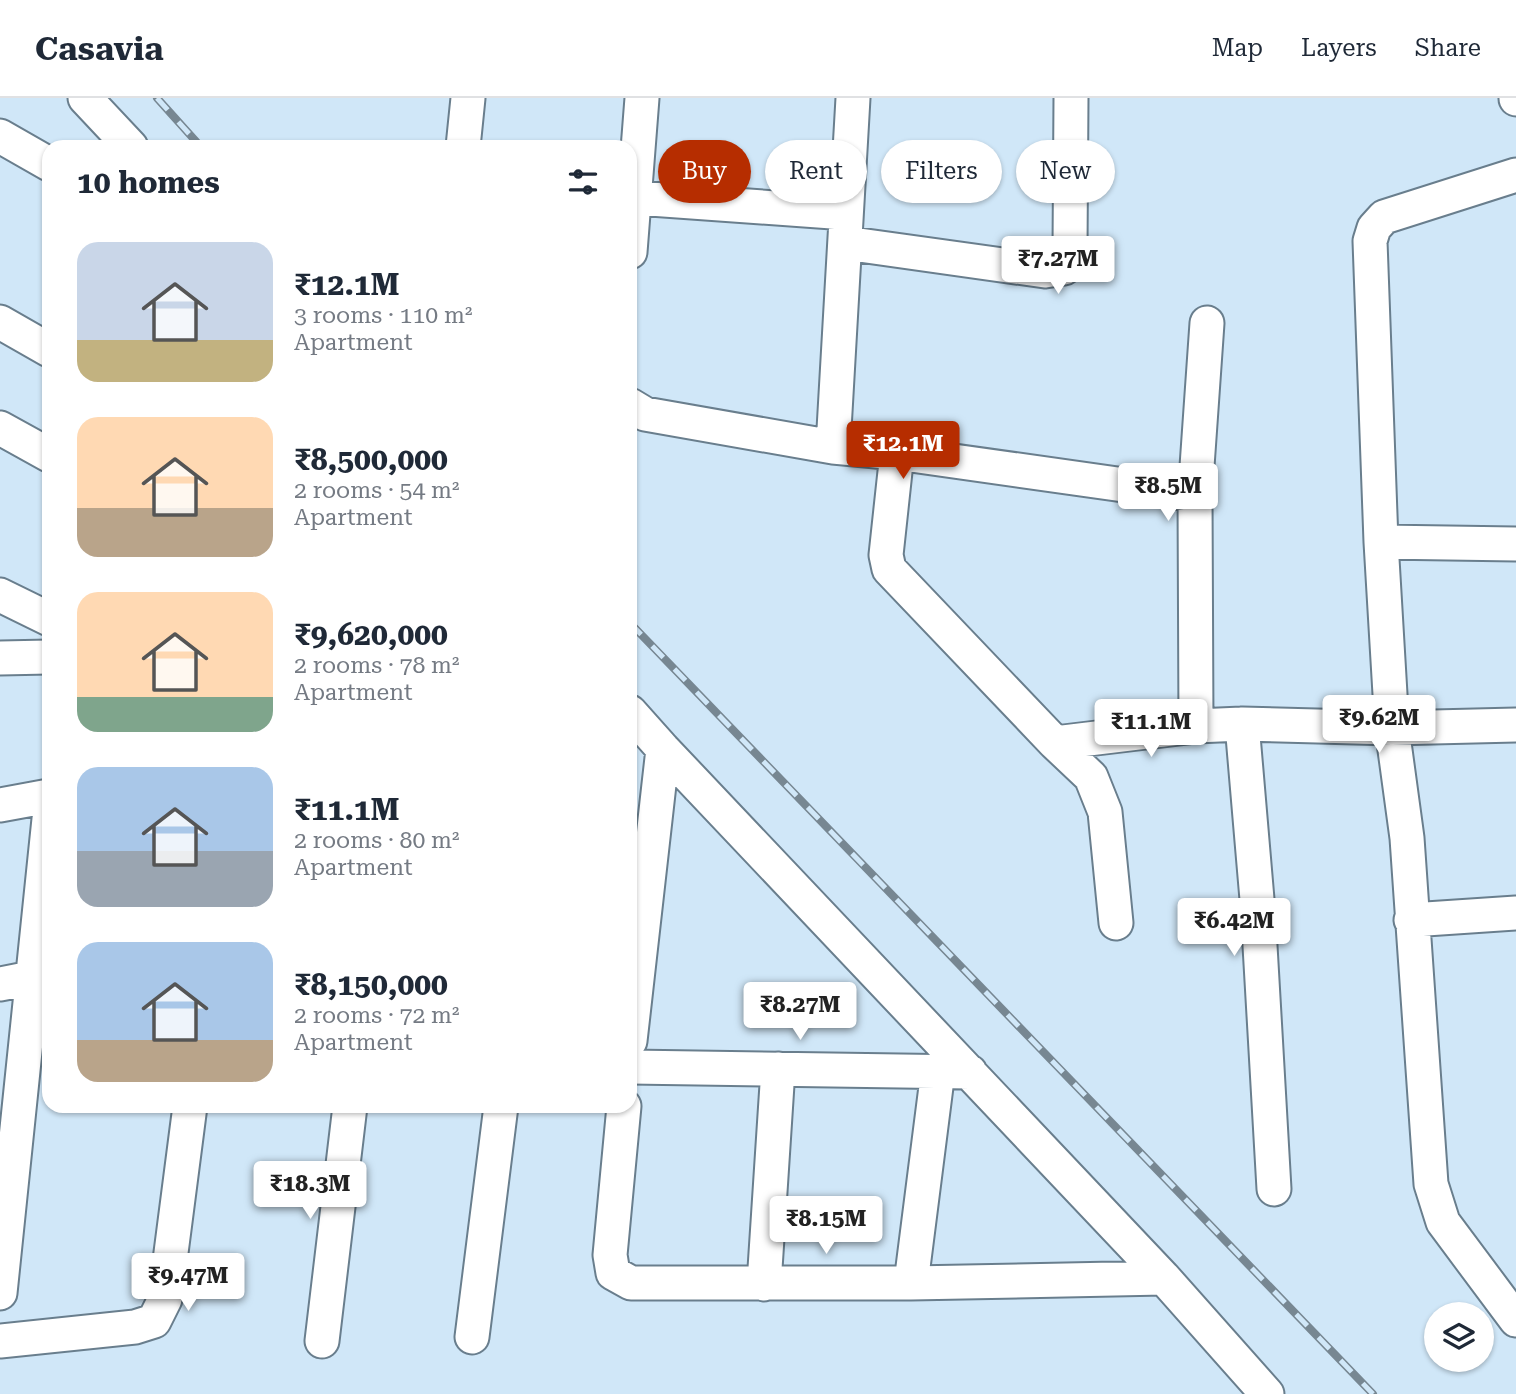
<!DOCTYPE html>
<meta charset="utf-8">
<style>
body{margin:0;font-family:"Roboto Serif",serif;background:#f6f6f7;color:#1f2937;height:100vh;display:flex;flex-direction:column;font-size:26px;white-space:nowrap}
*{box-sizing:border-box;margin:0}
p{font-size:23px;color:#747a83}
.icon{flex:none;width:38px;height:38px;fill:none;stroke:currentColor;stroke-width:2;stroke-linecap:round;stroke-linejoin:round}
.map{position:relative;flex:1;overflow:hidden}
.drawer{position:absolute;left:42px;top:42px;width:595px;height:973px;display:flex;flex-direction:column;background:#fff;border-radius:21px;box-shadow:0 2px 5px #0004}
.drawer>*{flex:none}
.guide{position:absolute;left:658px;top:42px;width:665px;height:63px;display:flex;gap:14px}
.buttons{position:absolute;left:1424px;top:1204px;display:grid;gap:14px}
.buttons a{display:grid;place-items:center;width:70px;height:70px;border-radius:50%;background:#fff;box-shadow:0 2px 5px #0004;font-size:35px}
.price{position:absolute;translate:-50% -60px;padding:0 16px;border-radius:7px;background:#fff;color:#222;font-size:23px;line-height:46px;filter:drop-shadow(0 2px 4px #0008)}
.price::after{content:'';position:absolute;left:50%;top:42px;width:21px;height:16px;margin-left:-10px;background:inherit;clip-path:polygon(0 0,100% 0,50% 100%)}
.price.selected{background:#b62d00;color:#fff}
ul{padding:0;list-style:none}
li{display:flex;align-items:center;gap:21px;height:175px;padding:0 35px}
li span{display:grid;place-items:center;flex:none;width:196px;height:140px;border-radius:21px;color:#555}
li>.icon{margin-inline-start:auto}
span .icon{width:84px;height:84px;fill:#fffc;stroke-width:1}
li b{font-size:30px}
h2{display:flex;justify-content:space-between;align-items:center;height:84px;padding:0 35px;font-size:30px}
.pill{padding:0 24px;border-radius:32px;background:#fff;box-shadow:0 2px 5px #0004;font-size:24px;line-height:63px}
.pill.selected{background:#b62d00;color:#fff}
header{display:flex;align-items:center;gap:42px;box-sizing:border-box;height:98px;padding:0 35px;background:#fff;border-bottom:2px solid #e0e1e3}
header strong{font-size:33px}
nav{display:flex;gap:38px;margin-inline-start:auto;font-size:24px}
.map>svg:first-child{display:block}
.lines{fill:none;stroke-linecap:round;stroke-linejoin:round}
.minor-casing{stroke:#697e8d;stroke-width:37}
.minor{stroke:#fff;stroke-width:33}
.rail-casing{stroke:#778792;stroke-width:8}
.rail{stroke:#d0e7f8;stroke-width:5;stroke-dasharray:16;stroke-linecap:butt}
</style>
<header>
<strong>Casavia</strong>
<nav><a>Map</a><a>Layers</a><a>Share</a></nav>
</header>
<div class="map">
<svg width="1516" height="1296" viewBox="0 0 1516 1296">
<rect width="100%" height="100%" fill="#d0e7f8"/>
<g class="lines">
<defs>
<path id="minor" d="M85,0L131,49
M1516,0V1
M0,38L49,66
M463,49L468,0
M1516,77L1384,119L1374,130L1370,143L1381,444L1392,630L1407,740L1431,1086L1443,1124L1516,1222
M636,100L846,115
M845,145L1045,173L1064,170L1070,151L1071,0
M630,154L642,0
M0,224L49,252
M630,307L645,316L833,349L897,355L1195,397
M0,330L49,357
M833,349L853,0
M897,355L886,457L889,471L1055,645L1091,679L1105,714L1116,825
M1381,444L1516,446
M0,497L49,521
M0,560L49,559
M630,614L663,651L1164,1180L1267,1296
M1242,626L1258,813L1274,1091
M1196,628L1195,397L1207,225
M1055,645L1196,628L1242,626L1392,630L1516,627
M0,707L49,698
M1411,822L1516,815
M0,886L31,880
M630,943L663,651
M630,969L970,974
M624,1008L610,1157L613,1175L631,1185H911L1164,1180
M911,1185L938,973
M764,1186L778,971
M0,1195L49,721
M472,1239L501,1008
M0,1243L135,1229L154,1223L165,1201L190,1008
M322,1243L350,1008"/>
</defs>
<!-- minor casing -->
<use href="#minor" class="minor-casing"/>
<!-- minor -->
<use href="#minor" class="minor"/>
<defs>
<path id="rail" d="M157,0L201,49
M630,525L1373,1296"/>
</defs>
<!-- rail casing -->
<use href="#rail" class="rail-casing"/>
<!-- rail -->
<use href="#rail" class="rail"/>
</g>
</svg>
<div class="buttons">
<a><svg class="icon" aria-label="layers" viewBox="0 0 24 24"><path d="M12 4l9 5-9 5-9-5zM3 14l9 5 9-5"/></svg></a>
</div>
<b class="price" style="left:1058px;top:198px">₹7.27M</b>
<b class="price selected" style="left:903px;top:383px">₹12.1M</b>
<b class="price" style="left:1168px;top:425px">₹8.5M</b>
<b class="price" style="left:1379px;top:657px">₹9.62M</b>
<b class="price" style="left:1151px;top:661px">₹11.1M</b>
<b class="price" style="left:1234px;top:860px">₹6.42M</b>
<b class="price" style="left:800px;top:944px">₹8.27M</b>
<b class="price" style="left:310px;top:1123px">₹18.3M</b>
<b class="price" style="left:826px;top:1158px">₹8.15M</b>
<b class="price" style="left:188px;top:1215px">₹9.47M</b>
<div class="guide">
<a class="pill selected">Buy</a>
<a class="pill">Rent</a>
<a class="pill">Filters</a>
<a class="pill">New</a>
</div>
<section class="drawer">
<h2>10 homes<svg class="icon" aria-label="filters" viewBox="0 0 24 24"><path d="M4 7h16M4 17h16"/><circle cx="9" cy="7" r="2"/><circle cx="15" cy="17" r="2"/></svg></h2>
<ul>
<li><span style="background:linear-gradient(#c9d6e8 70%,#c2b280 0)"><svg class="icon" aria-label="home" viewBox="0 0 24 24"><path d="M3 11l9-7 9 7M6 9v11h12V9"/></svg></span><div><b>₹12.1M</b><p>3 rooms · 110 m²</p><p>Apartment</p></div></li>
<li><span style="background:linear-gradient(#ffd9b3 65%,#b9a48a 0)"><svg class="icon" aria-label="home" viewBox="0 0 24 24"><path d="M3 11l9-7 9 7M6 9v11h12V9"/></svg></span><div><b>₹8,500,000</b><p>2 rooms · 54 m²</p><p>Apartment</p></div></li>
<li><span style="background:linear-gradient(#ffd9b3 75%,#7fa58c 0)"><svg class="icon" aria-label="home" viewBox="0 0 24 24"><path d="M3 11l9-7 9 7M6 9v11h12V9"/></svg></span><div><b>₹9,620,000</b><p>2 rooms · 78 m²</p><p>Apartment</p></div></li>
<li><span style="background:linear-gradient(#a9c7e8 60%,#9aa5b1 0)"><svg class="icon" aria-label="home" viewBox="0 0 24 24"><path d="M3 11l9-7 9 7M6 9v11h12V9"/></svg></span><div><b>₹11.1M</b><p>2 rooms · 80 m²</p><p>Apartment</p></div></li>
<li><span style="background:linear-gradient(#a9c7e8 70%,#b9a48a 0)"><svg class="icon" aria-label="home" viewBox="0 0 24 24"><path d="M3 11l9-7 9 7M6 9v11h12V9"/></svg></span><div><b>₹8,150,000</b><p>2 rooms · 72 m²</p><p>Apartment</p></div></li>
</ul>
</section>
</div>
